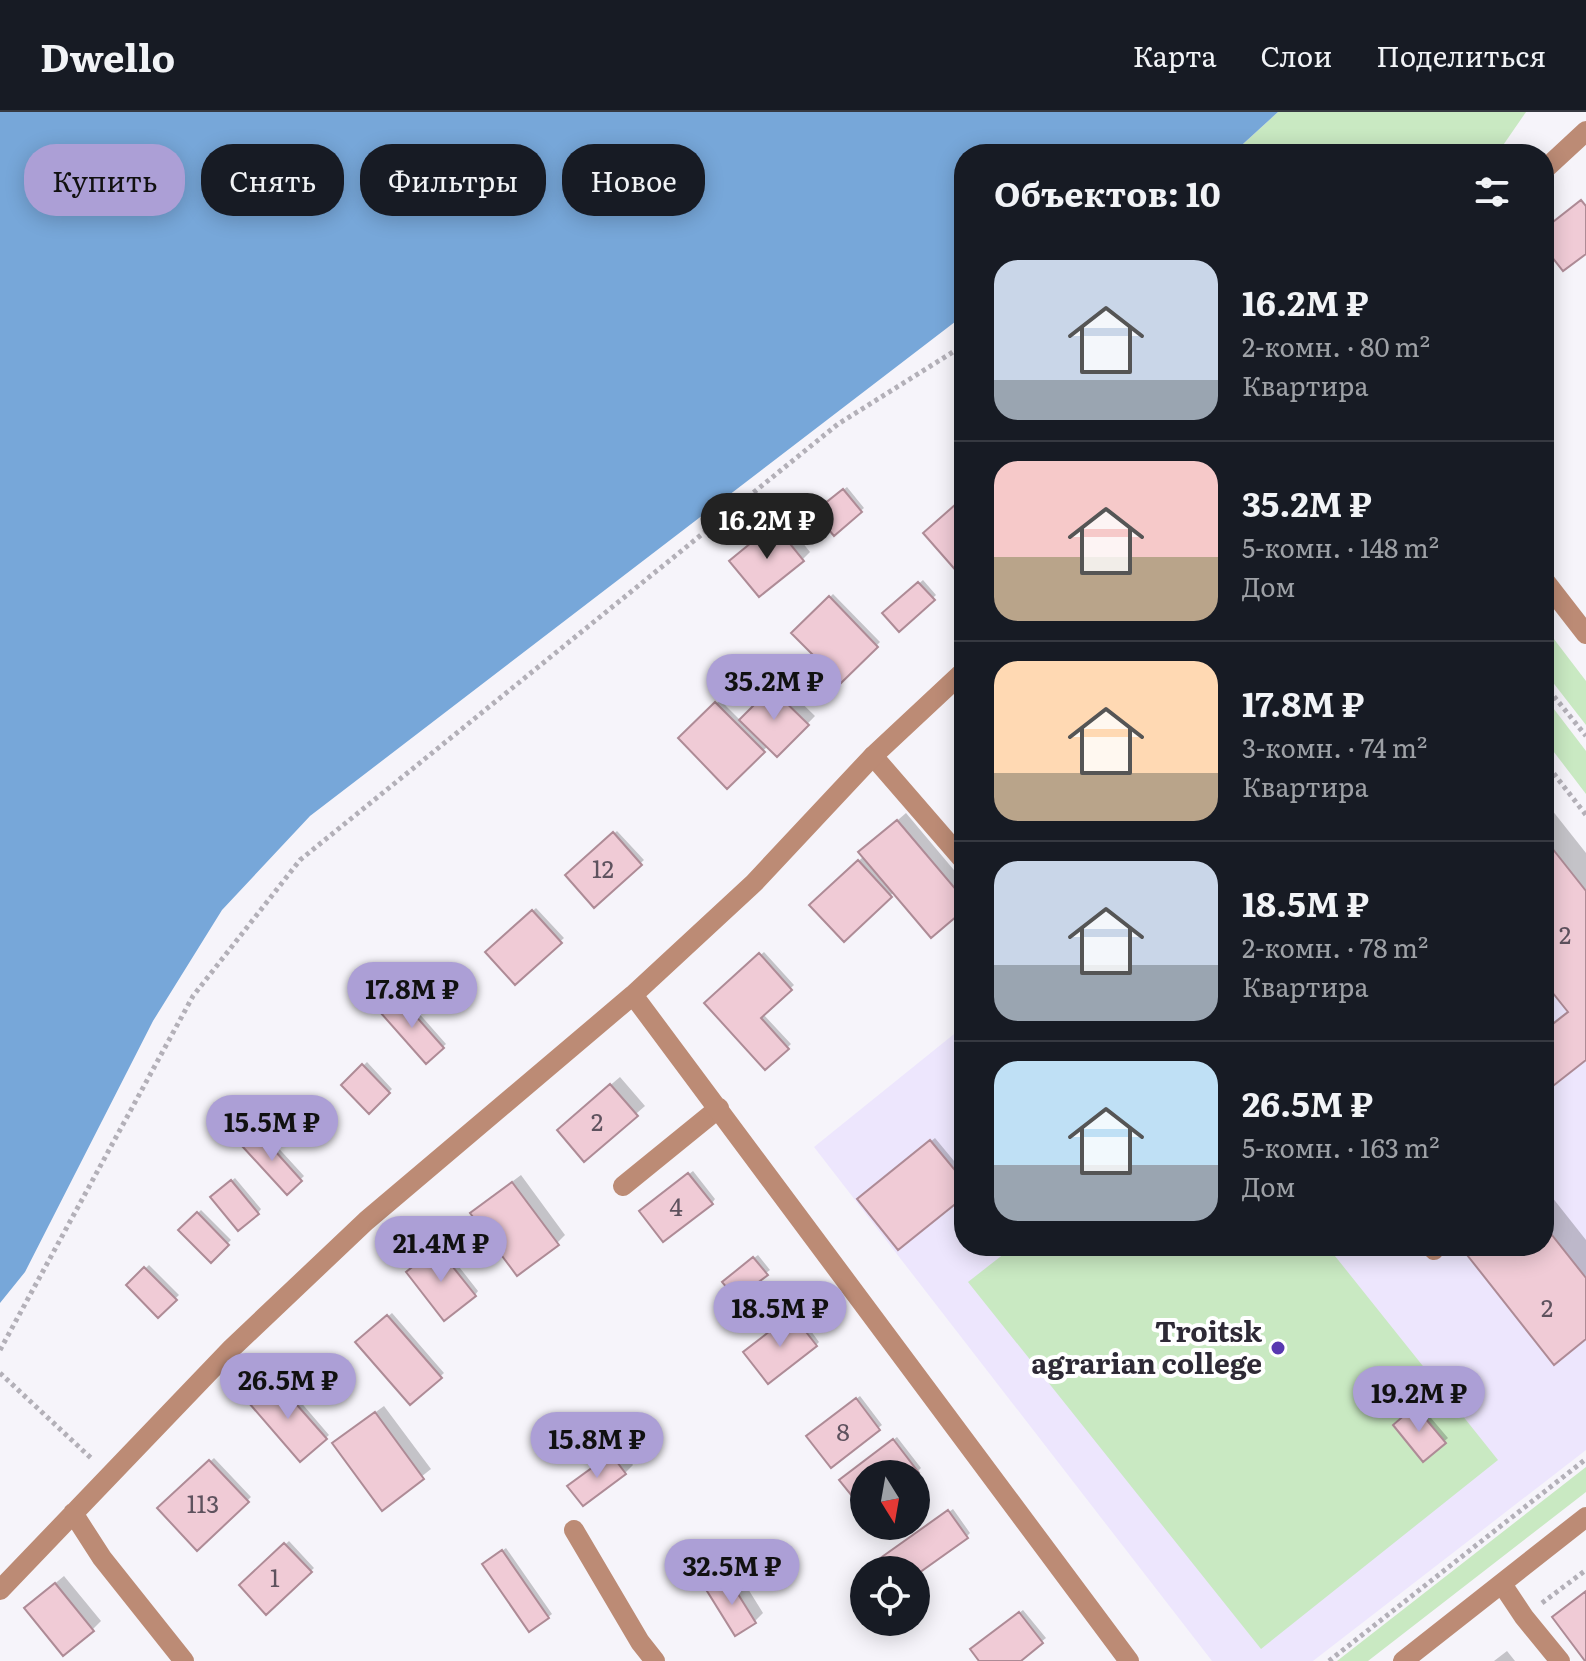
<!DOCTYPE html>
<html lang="ru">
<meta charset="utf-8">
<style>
body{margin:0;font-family:Literata,serif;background:#20242c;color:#f1f3f6;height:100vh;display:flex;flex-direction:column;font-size:30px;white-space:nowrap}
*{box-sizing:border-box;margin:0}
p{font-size:26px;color:#9ea1a6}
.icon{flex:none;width:44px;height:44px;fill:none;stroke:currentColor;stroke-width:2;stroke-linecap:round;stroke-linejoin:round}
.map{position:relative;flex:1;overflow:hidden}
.side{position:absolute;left:954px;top:32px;width:600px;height:1112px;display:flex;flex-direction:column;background:#171b24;border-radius:32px;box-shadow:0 4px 20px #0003}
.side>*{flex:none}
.banner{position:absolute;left:24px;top:32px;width:760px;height:72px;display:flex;gap:16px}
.needle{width:52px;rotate:169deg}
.buttons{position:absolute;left:850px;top:1348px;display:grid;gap:16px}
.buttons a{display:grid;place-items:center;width:80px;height:80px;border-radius:50%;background:#171b24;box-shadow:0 4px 20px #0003;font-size:40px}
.price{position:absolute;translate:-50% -68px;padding:0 18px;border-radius:28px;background:#ac9fd6;color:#111;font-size:26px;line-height:52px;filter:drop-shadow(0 2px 4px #0008)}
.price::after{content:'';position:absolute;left:50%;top:48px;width:24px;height:18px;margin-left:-12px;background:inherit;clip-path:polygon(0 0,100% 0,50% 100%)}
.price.current{background:#222;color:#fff}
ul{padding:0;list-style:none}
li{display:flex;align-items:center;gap:24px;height:200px;padding:0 40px}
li+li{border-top:2px solid #363941}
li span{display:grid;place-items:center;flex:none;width:224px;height:160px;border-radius:24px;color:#555}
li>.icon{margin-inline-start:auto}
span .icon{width:96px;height:96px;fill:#fffc;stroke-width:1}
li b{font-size:34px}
h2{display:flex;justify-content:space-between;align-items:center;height:96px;padding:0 40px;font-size:34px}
.pill{padding:0 28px;border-radius:32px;background:#171b24;box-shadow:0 4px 20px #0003;font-size:28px;line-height:72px}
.pill.current{background:#ac9fd6;color:#111}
header{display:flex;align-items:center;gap:48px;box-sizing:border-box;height:112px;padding:0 40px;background:#171b24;border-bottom:2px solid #363941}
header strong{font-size:38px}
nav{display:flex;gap:44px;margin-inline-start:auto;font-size:28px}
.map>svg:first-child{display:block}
.built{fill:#ede6fd}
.green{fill:#c9e9c2}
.water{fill:#77a7d9}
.shadow{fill:#0003}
.building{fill:#f0cbd6;stroke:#ae8b96;stroke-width:2}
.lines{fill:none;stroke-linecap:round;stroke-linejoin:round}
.path{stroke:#b3b0b8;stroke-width:5;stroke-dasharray:4 4;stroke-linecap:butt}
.service{stroke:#bc8b75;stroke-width:20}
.minor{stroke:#bc8b75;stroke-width:20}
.poi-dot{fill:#5838b0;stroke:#fff;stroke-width:3}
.labels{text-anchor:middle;stroke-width:8;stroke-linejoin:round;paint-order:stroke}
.number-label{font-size:24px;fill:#5e525e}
.poi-label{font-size:28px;font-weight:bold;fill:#2e2a36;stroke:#fff;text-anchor:end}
</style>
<header>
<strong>Dwello</strong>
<nav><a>Карта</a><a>Слои</a><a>Поделиться</a></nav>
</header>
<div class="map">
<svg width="1586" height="1549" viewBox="0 0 1586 1549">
<rect width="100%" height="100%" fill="#f6f4fa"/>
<!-- built -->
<path class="built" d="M1544,726L1586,779V1338L1313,1549H1212L814,1035L964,914V1134H1544Z"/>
<!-- green -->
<path class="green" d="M1278,0H1526L1497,42H1232Z
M1544,514L1586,569V613L1544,559Z
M1544,584L1586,639V682L1544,627Z
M1014,1134H1327L1498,1348L1261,1537L968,1170Z
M1586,1355V1380L1368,1549H1337Z"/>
<!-- water -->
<path class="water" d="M0,0H1278L1232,42H964V203L310,704L222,798L153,909L25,1160L0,1191Z"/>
<!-- shadow -->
<path class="shadow" d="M847,375L864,396L834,421L820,397Z
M783,406L810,440L802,448L740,441Z
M923,468L936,483L899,517L885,501Z
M833,482L880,530L841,569L794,521Z
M780,570L815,604L777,643L768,634L727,674L681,626L720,588L741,609Z
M1544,688L1586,741V945L1544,979V917L1569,898L1544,866Z
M906,701L964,770V795L894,780L844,827L812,793L864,744L869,733Z
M617,719L644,748L594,793L568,763Z
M536,796L564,826L515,870L488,840Z
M764,840L794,873L763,902L791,932L766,956L707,891Z
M402,882L446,932L426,949L383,900Z
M367,950L392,977L369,999L344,973Z
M620,965L645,994L584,1047L567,1010Z
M262,1018L304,1064L287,1080L245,1034Z
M935,1026L964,1061V1082L863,1084Z
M693,1059L715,1087L712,1091L645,1096Z
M521,1063L565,1123L557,1131L481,1093Z
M235,1066L261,1097L258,1101L216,1082Z
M1544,1075L1586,1128V1225L1462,1134H1544Z
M201,1098L231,1128L211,1148L181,1118Z
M442,1133L478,1179L475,1183L412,1157Z
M758,1143L770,1158L766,1161L728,1166Z
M149,1153L179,1183L158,1203L128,1173Z
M797,1200L819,1230L816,1233L749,1237Z
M392,1201L444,1261L410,1291L358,1230Z
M280,1266L329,1323L301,1348L252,1291Z
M860,1284L882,1313L878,1316L812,1321Z
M1420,1293L1448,1326L1424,1347L1396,1314Z
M384,1294L431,1357L382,1396L343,1324Z
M897,1325L921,1356L915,1362H864V1396L846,1365Z
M620,1335L633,1353L625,1361L578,1366Z
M214,1346L251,1385L198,1436L160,1396Z
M953,1397L970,1421L967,1424L916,1461V1458H889L882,1448Z
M289,1429L314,1456L266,1500L242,1473Z
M506,1436L552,1502L548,1505L488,1449Z
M737,1459L763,1501L755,1509L736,1521L710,1479L718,1471Z
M64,1464L101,1509L93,1517L35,1488Z
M1023,1498L1046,1526L1017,1549H981L976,1534Z
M1507,1539L1515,1549H1494Z"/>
<!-- building -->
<path class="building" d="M1581,88L1586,94V142L1563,159L1544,135V117Z
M843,377L862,400L834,424L814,400Z
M964,385V458L959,462L923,421Z
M774,412L804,449L759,485L729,449Z
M918,470L935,488L899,520L882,501Z
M829,484L878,535L841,571L791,521Z
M771,576L809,613L777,645L739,608Z
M715,590L765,640L727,677L678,626Z
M897,708L964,787V798L931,826L858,740Z
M613,720L642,753L594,796L565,763Z
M1544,726L1586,779V948L1544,981V919L1568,900L1544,870Z
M858,748L892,785L844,830L809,793Z
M532,798L562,831L515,873L485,840Z
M759,841L792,878L761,906L789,937L765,958L704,891Z
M398,884L444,936L426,952L380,900Z
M362,952L390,981L369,1002L341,973Z
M610,972L638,1004L584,1050L557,1018Z
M258,1020L302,1069L287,1083L242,1034Z
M930,1028L964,1069V1085L898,1138L857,1087Z
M688,1061L713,1092L663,1130L639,1099Z
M231,1068L259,1102L238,1119L210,1085Z
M512,1070L559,1133L517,1164L470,1101Z
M197,1100L229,1133L211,1151L178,1118Z
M1544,1113L1586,1166V1227L1554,1253L1460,1134H1544Z
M437,1135L476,1184L444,1209L406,1160Z
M753,1145L768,1163L736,1187L722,1170Z
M144,1155L177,1188L158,1206L126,1173Z
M792,1202L817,1234L768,1272L743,1240Z
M387,1203L442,1266L410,1293L355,1230Z
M275,1268L327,1327L300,1350L249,1291Z
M856,1286L880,1318L831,1356L806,1324Z
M1415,1294L1446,1331L1423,1350L1393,1313Z
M375,1300L424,1367L382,1399L332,1331Z
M893,1327L919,1361L916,1364V1362H864V1399L839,1368Z
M611,1342L626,1362L583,1394L567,1374Z
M209,1348L249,1390L197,1439L157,1396Z
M948,1398L968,1426L916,1463V1458H886L879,1447Z
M284,1431L312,1460L266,1503L239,1473Z
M502,1438L549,1506L529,1520L482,1452Z
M728,1466L756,1511L735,1524L707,1479Z
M55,1471L94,1519L63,1544L24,1496Z
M1586,1479V1549H1585L1552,1505Z
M1019,1500L1043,1531L1021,1549H979L970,1537Z"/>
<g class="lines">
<!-- path -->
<path class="path" d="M1544,572L1586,624
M1544,649L1586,703
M0,1238L193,884L300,748L838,312L964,233
M0,1261L92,1347
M1542,1491L1586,1458
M1329,1549L1586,1347"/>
<!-- service -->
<path class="service" d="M873,644L964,749
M623,1074L719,996
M1431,1134L1434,1138
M574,1418L640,1530L655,1549
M1502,1472L1524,1505L1560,1549"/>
<!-- minor -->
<path class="minor" d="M1544,58L1586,19
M1544,468L1586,522
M633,883L1129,1549
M73,1401L102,1446L184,1549
M0,1478L232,1236L366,1109L633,883L754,771L873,644L964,559
M1403,1549L1586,1405"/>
</g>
<!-- markers -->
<circle class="poi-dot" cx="1278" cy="1236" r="8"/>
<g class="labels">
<!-- number labels -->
<g class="number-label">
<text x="603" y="766">12</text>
<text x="1565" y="832">2</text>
<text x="597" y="1019">2</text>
<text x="676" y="1104">4</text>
<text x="1547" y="1205">2</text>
<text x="843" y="1329">8</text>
<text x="203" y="1401">113</text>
<text x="275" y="1475">1</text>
</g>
<!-- poi labels -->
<g class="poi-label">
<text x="1262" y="1230">Troitsk<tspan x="1262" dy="32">agrarian college</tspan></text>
</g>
</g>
</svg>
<div class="buttons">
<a><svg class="needle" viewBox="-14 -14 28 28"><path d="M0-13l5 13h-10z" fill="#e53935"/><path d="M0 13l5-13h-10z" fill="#9ea1a6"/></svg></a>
<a><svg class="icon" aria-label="locate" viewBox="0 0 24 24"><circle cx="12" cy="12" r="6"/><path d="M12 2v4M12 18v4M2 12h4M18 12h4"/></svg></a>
</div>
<b class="price current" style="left:767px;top:449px">16.2M ₽</b>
<b class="price" style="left:774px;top:610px">35.2M ₽</b>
<b class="price" style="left:412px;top:918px">17.8M ₽</b>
<b class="price" style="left:272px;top:1051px">15.5M ₽</b>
<b class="price" style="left:441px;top:1172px">21.4M ₽</b>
<b class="price" style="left:780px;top:1237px">18.5M ₽</b>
<b class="price" style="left:288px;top:1309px">26.5M ₽</b>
<b class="price" style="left:1419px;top:1322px">19.2M ₽</b>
<b class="price" style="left:597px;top:1368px">15.8M ₽</b>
<b class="price" style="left:732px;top:1495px">32.5M ₽</b>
<div class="banner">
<a class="pill current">Купить</a>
<a class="pill">Снять</a>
<a class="pill">Фильтры</a>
<a class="pill">Новое</a>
</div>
<section class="side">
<h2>Объектов: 10<svg class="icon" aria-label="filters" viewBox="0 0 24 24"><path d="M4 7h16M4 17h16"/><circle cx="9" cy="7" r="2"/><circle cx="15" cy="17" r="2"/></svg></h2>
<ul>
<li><span style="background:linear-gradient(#c9d6e8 75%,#9aa5b1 0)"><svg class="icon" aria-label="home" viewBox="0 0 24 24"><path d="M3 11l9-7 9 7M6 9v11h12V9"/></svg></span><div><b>16.2M ₽</b><p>2-комн. · 80 m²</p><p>Квартира</p></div></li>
<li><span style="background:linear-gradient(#f6c9c9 60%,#b9a48a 0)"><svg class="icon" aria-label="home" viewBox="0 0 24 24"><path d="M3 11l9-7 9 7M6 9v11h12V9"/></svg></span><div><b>35.2M ₽</b><p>5-комн. · 148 m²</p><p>Дом</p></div></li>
<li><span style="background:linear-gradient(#ffd9b3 70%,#b9a48a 0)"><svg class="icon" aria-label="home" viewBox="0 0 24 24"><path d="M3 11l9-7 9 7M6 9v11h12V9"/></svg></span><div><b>17.8M ₽</b><p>3-комн. · 74 m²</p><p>Квартира</p></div></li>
<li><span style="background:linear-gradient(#c9d6e8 65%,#9aa5b1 0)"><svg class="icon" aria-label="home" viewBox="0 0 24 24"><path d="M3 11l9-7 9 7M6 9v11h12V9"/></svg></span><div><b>18.5M ₽</b><p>2-комн. · 78 m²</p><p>Квартира</p></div></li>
<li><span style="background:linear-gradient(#bfe0f5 65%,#9aa5b1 0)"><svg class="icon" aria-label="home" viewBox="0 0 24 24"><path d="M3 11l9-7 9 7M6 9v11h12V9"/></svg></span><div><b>26.5M ₽</b><p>5-комн. · 163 m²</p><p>Дом</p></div></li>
</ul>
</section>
</div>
